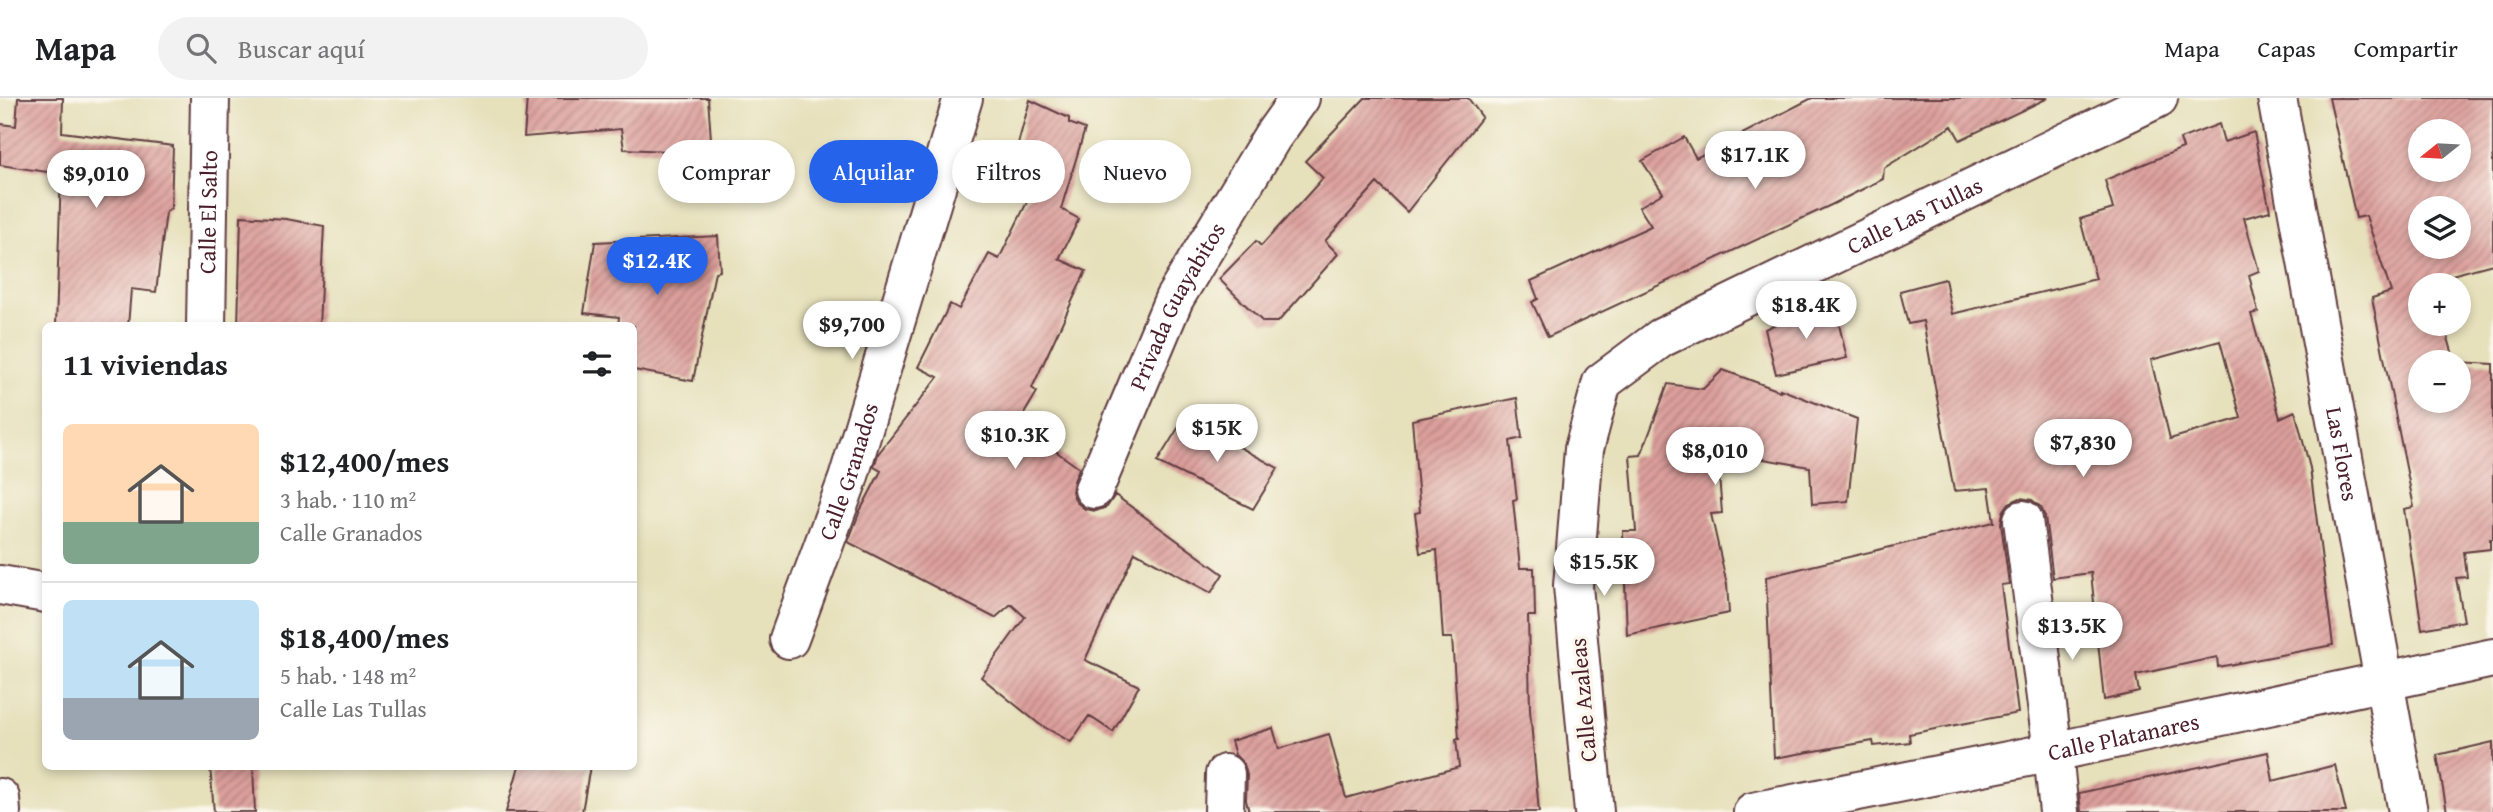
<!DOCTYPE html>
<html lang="es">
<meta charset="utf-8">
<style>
body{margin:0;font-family:"Gentium Book Plus",serif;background:#f2f2f2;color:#202124;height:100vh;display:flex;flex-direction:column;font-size:26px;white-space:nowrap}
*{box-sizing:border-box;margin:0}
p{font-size:23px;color:#757577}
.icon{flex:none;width:38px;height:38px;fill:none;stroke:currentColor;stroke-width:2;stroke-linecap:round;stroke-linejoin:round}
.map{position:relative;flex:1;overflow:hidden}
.panel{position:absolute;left:42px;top:224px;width:595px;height:448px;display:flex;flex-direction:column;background:#fff;border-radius:10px;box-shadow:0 4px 10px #0003}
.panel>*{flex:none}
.hud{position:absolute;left:658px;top:42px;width:665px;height:63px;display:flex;gap:14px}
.needle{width:46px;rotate:252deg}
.buttons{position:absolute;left:2408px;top:21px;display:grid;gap:14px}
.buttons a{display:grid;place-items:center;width:63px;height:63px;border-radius:50%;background:#fff;box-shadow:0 4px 10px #0003;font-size:35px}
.price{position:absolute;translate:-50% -60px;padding:0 16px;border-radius:24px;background:#fff;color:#222;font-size:23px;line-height:46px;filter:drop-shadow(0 2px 4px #0008)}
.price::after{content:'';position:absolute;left:50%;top:42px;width:21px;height:16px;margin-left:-10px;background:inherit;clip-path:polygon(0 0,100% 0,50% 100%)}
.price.current{background:#2563eb;color:#fff}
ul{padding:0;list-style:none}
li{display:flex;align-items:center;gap:21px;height:175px;padding:0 21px}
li+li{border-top:2px solid #e0e0e0}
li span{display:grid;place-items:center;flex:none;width:196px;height:140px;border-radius:10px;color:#555}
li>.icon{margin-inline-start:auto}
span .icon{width:84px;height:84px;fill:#fffc;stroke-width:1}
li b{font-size:30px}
h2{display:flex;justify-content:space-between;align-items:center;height:84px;padding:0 21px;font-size:30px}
.chip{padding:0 24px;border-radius:32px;background:#fff;box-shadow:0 4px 10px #0003;font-size:24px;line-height:63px}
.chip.current{background:#2563eb;color:#fff}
header{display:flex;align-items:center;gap:42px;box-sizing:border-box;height:98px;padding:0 35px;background:#fff;border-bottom:2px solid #e0e0e0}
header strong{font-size:33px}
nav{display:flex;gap:38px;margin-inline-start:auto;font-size:24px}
.search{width:490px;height:63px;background:#f2f2f2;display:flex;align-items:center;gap:18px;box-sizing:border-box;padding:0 24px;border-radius:38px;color:#757577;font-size:26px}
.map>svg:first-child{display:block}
.building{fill:url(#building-hatch);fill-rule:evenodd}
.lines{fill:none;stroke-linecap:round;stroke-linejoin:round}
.minor-casing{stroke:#613c41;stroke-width:42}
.minor{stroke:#fff;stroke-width:38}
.labels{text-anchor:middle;stroke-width:7;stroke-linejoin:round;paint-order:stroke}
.street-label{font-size:23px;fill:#4a1f2b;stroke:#fbf7ec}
</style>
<header>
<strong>Mapa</strong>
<div class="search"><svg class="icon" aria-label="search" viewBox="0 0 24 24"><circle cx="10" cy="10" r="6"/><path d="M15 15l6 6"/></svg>Buscar aquí</div>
<nav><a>Mapa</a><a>Capas</a><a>Compartir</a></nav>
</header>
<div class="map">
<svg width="2493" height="714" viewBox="0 0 2493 714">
<defs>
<pattern id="building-hatch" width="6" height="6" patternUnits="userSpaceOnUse" patternTransform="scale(1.75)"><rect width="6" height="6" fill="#dc9f9b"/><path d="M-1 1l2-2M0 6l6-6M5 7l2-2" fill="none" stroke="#b4817f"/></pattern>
</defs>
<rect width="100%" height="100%" fill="#fbf7ec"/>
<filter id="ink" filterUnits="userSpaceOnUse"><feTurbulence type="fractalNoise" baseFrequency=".0143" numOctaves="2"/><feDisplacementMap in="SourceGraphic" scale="14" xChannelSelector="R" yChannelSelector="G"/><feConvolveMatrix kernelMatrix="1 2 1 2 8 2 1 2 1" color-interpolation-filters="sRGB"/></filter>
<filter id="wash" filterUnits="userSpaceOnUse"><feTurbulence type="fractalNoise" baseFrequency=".00686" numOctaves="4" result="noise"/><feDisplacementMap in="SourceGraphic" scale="28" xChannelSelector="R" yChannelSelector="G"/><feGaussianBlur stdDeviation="1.57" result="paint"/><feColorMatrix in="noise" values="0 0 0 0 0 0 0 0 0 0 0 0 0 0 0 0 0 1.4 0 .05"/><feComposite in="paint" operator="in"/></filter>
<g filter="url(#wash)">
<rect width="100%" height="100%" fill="#e6e0bb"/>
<g id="blocks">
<!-- building -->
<path class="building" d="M18,0H63L62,34L173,48L171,110L166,114L156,194L131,191L128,228H56L61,76L0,67V26L16,28Z
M527,0H708L712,55L624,51L621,31L524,39Z
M1365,0H1468L1482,19L1407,114L1377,85L1325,143L1338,156L1278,224H1263L1219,181L1256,143L1261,148L1323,80L1305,63Z
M1812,0H2048L1960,42L1952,28L1884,70L1883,81L1831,107L1548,239L1532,204L1538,201L1531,183L1651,128L1639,109L1663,95L1642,63L1684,39L1696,60Z
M2329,0H2493V166L2433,182L2434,187H2420V226H2444L2455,264H2420V303H2459V264L2493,266V441H2490V451L2464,454L2467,479L2456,480L2464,523L2422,531L2404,411L2414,409L2372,200L2391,194L2366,118L2356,120ZM2420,33H2459V72H2420ZM2420,110H2459V149H2420Z
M1030,2L1069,20V25L1085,31L1061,111L1079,121L1059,161L1086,173L1032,290L1037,294L1018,326L1079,370L1074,383L1072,394L1076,404L1085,411L1096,413L1107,409L1115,397L1223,476L1211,495L1135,454L1085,562L1139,588L1113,634L1089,618L1071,644L1039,626L981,579L1025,519L1011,506L995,520L848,444L860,413L881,373L874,369L878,356L938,279L918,269L934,237L950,206L959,211L989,156L999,161L1031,96L1019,89L1030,52L1018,46Z
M2219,26L2224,44L2254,34L2270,113L2244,120L2259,173L2249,177L2258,214L2251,216L2280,320L2295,313L2310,370L2333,547L2218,569L2217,559L2136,577L2139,594L2104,602L2091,475L2053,480L2045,419L2041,409L2032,402L2020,400L2009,405L2003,414L2001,425L2009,486L2001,487L2018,615L1909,636L1910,644L1874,648L1873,643L1774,660L1766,479L1994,424L1989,390L1954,393L1923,223L1908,226L1900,193L1945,181L1952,216L2096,181L2080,121L2113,111L2105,82L2183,50L2180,41ZM2220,243L2241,320L2170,341L2151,262Z
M241,118L286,121L324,128L319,228H238Z
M718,138L720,173L715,174L693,283L634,272V228H618L619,219L584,215L595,144Z
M1835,210L1847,260L1776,276L1765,231L1804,212L1805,218Z
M1723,272L1780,293V291L1857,321L1848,403L1812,406L1810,369L1717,353L1722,415L1711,416L1727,487L1729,515L1627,537L1623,433H1636L1630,358L1641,357L1668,286L1703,291Z
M1517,300L1522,340L1510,343L1517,401L1513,402L1520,470H1534L1535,518H1528L1530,612L1539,714H1249L1246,702L1247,677L1244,666L1235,657L1231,643L1273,630L1279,651L1329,636L1346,700L1459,669L1456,641H1459L1452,540H1443L1437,452L1420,455L1415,415L1420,414L1412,322Z
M1185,319L1278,370L1253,411L1157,364Z
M2493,644V714H2447L2437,657Z
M2268,654L2273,683L2335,667L2346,714H2081L2079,695Z
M210,668H253L255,714H214Z
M519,668H590L582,714H506Z"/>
</g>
</g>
<g filter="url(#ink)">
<use href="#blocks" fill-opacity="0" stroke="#613c41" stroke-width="2"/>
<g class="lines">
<defs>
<g id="minor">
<path id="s1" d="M2277,0L2408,714"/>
<path id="s2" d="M206,228L210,0"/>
<path id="s3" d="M1094,391L1174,201L1272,39L1300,0"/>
<path d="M2023,422L2053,654L2059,714"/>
<path d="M0,487L46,495"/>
<path id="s4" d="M789,541L848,381L963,0"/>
<path d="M0,700L1,714"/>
<path d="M1224,714L1225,676"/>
<path id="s5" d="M1594,714L1573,488L1584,351L1602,284L1661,240L2158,0"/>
<path id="s6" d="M1753,714L2053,654L2493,560"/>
</g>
</defs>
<!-- minor casing -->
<use href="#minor" class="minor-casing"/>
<!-- minor -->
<use href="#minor" class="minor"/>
</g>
</g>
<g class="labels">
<!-- street labels -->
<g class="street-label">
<text dy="8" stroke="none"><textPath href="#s2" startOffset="114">Calle El Salto</textPath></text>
<text dy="8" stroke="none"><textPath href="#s5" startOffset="789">Calle Las Tullas</textPath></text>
<text dy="8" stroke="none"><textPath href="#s3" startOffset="201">Privada Guayabitos</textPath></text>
<text dy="8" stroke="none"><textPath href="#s1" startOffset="362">Las Flores</textPath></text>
<text dy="8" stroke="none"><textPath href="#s4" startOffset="178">Calle Granados</textPath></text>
<text transform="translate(1583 602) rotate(-95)" y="8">Calle Azaleas</text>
<text dy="8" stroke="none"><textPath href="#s6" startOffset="378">Calle Platanares</textPath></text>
</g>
</g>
</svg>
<div class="buttons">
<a><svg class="needle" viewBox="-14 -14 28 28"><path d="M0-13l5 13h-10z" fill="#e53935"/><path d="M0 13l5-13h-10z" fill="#757577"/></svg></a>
<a><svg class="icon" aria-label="layers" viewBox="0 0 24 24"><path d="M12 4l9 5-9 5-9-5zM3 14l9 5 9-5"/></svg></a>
<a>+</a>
<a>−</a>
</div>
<b class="price" style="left:1755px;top:93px">$17.1K</b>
<b class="price" style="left:96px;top:112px">$9,010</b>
<b class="price current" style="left:657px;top:199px">$12.4K</b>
<b class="price" style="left:1806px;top:243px">$18.4K</b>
<b class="price" style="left:852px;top:263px">$9,700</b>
<b class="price" style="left:1217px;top:366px">$15K</b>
<b class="price" style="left:1015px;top:373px">$10.3K</b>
<b class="price" style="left:2083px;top:381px">$7,830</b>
<b class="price" style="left:1715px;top:389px">$8,010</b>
<b class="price" style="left:1604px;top:500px">$15.5K</b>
<b class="price" style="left:2072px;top:564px">$13.5K</b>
<div class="hud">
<a class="chip">Comprar</a>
<a class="chip current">Alquilar</a>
<a class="chip">Filtros</a>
<a class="chip">Nuevo</a>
</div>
<section class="panel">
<h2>11 viviendas<svg class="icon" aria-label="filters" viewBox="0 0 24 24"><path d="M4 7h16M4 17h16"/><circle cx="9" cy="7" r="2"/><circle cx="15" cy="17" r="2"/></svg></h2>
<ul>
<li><span style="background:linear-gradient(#ffd9b3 70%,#7fa58c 0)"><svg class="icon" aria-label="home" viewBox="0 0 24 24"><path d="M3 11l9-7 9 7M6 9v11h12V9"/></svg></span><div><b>$12,400/mes</b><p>3 hab. · 110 m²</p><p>Calle Granados</p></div></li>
<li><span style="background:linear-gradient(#bfe0f5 70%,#9aa5b1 0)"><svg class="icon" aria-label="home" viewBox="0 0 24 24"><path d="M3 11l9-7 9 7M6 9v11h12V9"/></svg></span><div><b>$18,400/mes</b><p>5 hab. · 148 m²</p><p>Calle Las Tullas</p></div></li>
</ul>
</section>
</div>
